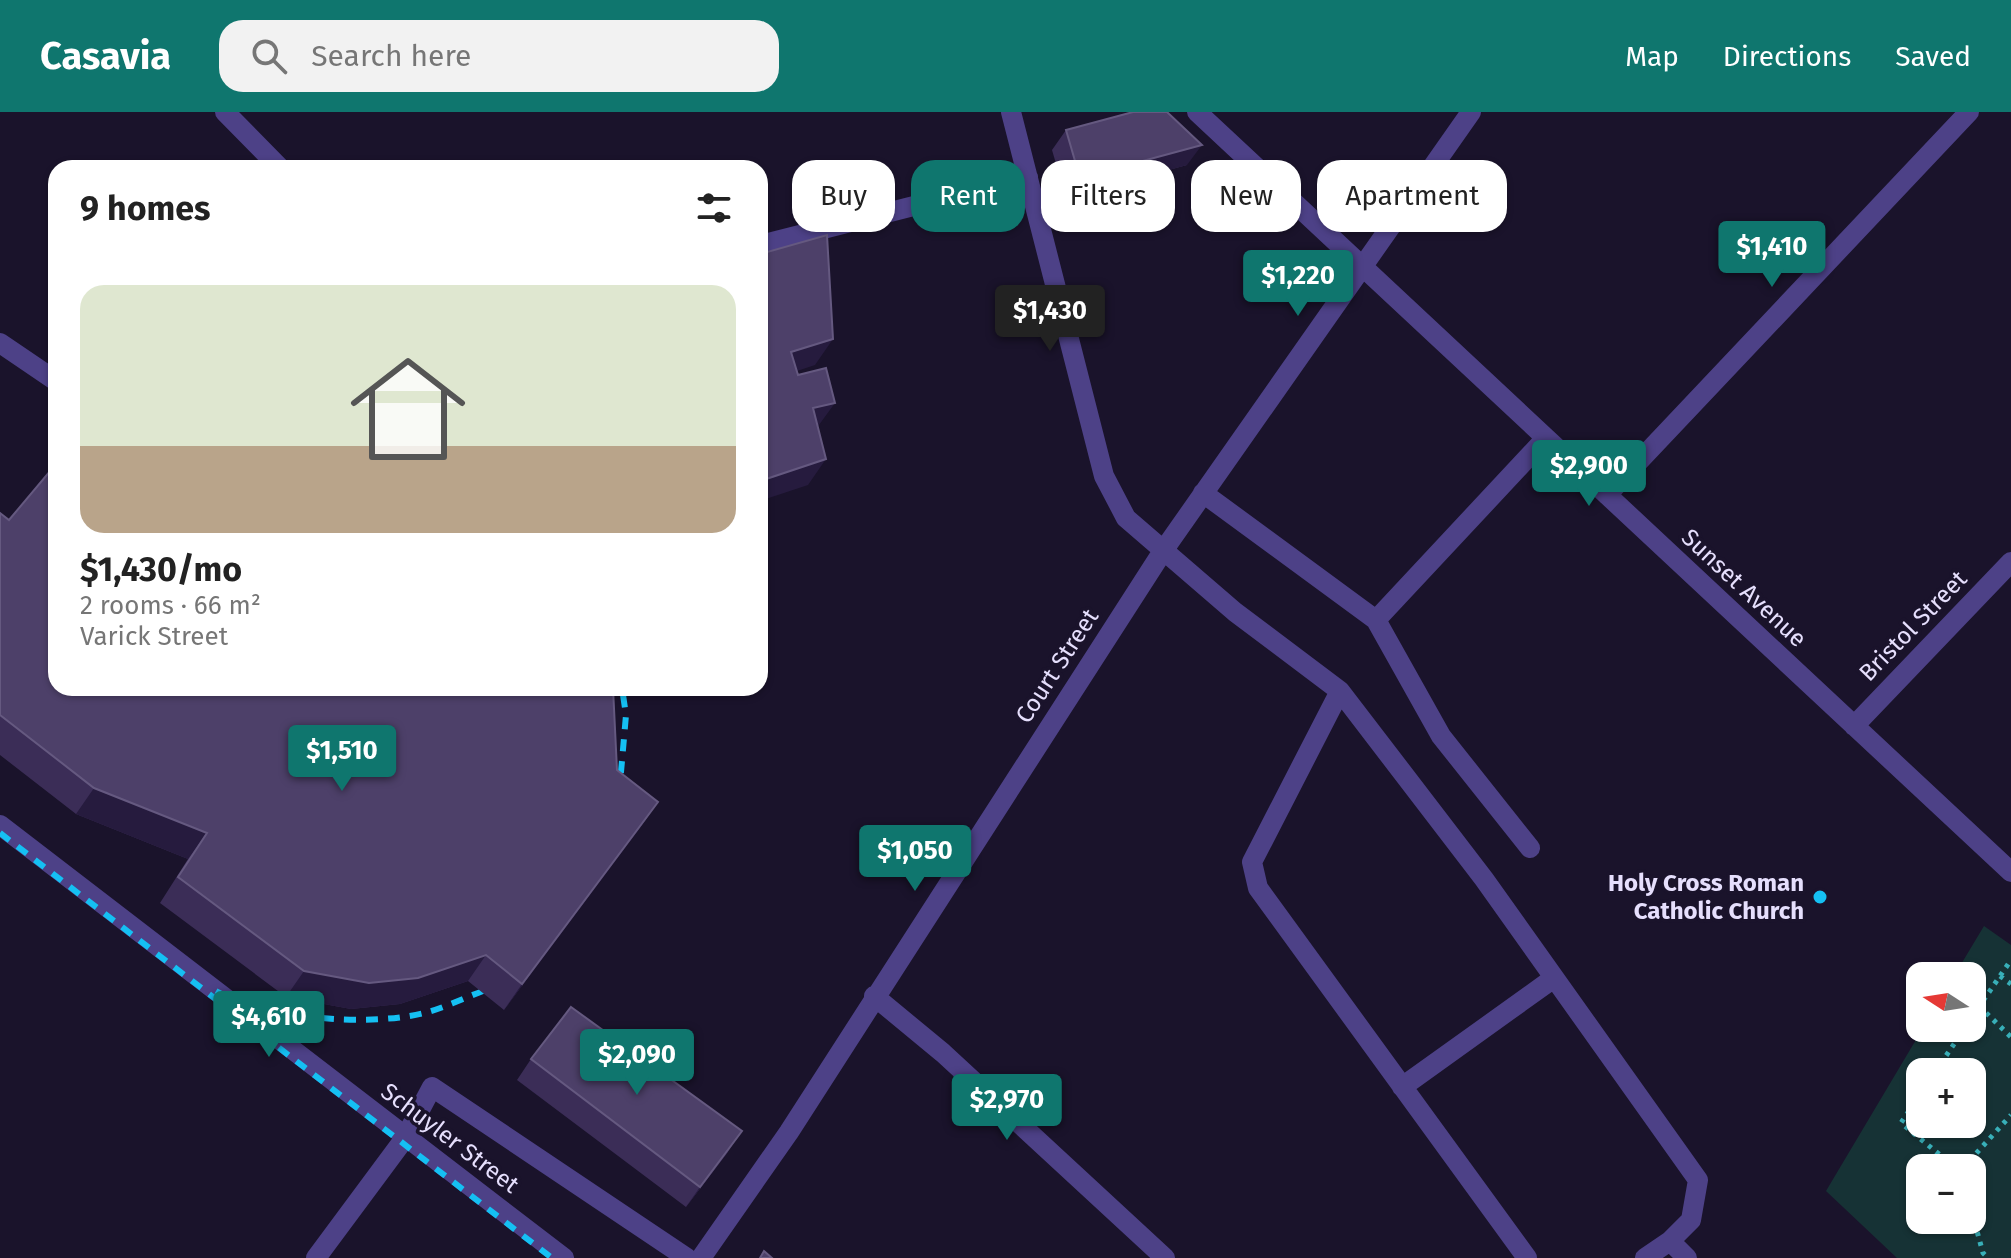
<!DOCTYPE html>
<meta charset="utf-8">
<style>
body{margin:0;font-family:"Fira Sans",sans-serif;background:#f2f2f2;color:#222;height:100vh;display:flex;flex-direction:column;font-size:30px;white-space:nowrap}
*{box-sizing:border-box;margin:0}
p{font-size:26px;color:#767676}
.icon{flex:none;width:44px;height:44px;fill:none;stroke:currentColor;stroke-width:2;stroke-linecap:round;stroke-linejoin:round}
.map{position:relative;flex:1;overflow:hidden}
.details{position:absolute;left:48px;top:48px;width:720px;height:536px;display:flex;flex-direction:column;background:#fff;border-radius:24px;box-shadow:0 2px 6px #0004}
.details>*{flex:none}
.banner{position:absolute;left:792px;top:48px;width:760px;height:72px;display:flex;gap:16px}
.needle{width:52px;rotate:282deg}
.tools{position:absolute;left:1906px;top:850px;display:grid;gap:16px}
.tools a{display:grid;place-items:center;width:80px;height:80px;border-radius:16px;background:#fff;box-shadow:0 2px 6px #0004;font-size:40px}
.price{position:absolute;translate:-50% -68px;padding:0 18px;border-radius:8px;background:#0f766e;color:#fff;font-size:26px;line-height:52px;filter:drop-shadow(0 2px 4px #0008)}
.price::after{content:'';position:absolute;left:50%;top:48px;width:24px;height:18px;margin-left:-12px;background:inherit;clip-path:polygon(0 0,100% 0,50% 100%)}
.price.current{background:#222;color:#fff}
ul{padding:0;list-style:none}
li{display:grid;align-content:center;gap:16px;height:424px;padding:0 32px}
li span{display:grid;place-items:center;height:248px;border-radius:24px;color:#555}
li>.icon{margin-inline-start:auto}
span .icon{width:144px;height:144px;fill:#fffc;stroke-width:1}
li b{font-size:34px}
h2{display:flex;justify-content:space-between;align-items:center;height:96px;padding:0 32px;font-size:34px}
.chip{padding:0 28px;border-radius:24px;background:#fff;box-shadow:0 2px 6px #0004;font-size:28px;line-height:72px}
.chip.current{background:#0f766e;color:#fff}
header{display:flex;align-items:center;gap:48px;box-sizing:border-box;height:112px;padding:0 40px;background:#0f766e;color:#fff}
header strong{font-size:38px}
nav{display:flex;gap:44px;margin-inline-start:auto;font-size:28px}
.search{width:560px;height:72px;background:#f2f2f2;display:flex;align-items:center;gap:20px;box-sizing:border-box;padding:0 28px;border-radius:24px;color:#767676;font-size:30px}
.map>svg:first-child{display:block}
.green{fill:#163235;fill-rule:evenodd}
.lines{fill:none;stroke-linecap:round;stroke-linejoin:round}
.path{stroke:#38afb8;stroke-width:5;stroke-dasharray:4 6;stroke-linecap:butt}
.minor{stroke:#4d4187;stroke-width:20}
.rail{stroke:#15c0f3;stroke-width:6;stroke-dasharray:12 10;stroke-linecap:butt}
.wall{fill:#3b2d57}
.shaded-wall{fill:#261b3e}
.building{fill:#4d4069;stroke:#655980;stroke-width:2}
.poi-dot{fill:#15c0f3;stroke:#1a132b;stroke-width:3}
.labels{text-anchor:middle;stroke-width:7;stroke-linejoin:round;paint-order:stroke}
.street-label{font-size:24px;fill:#e6dffd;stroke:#1a132b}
.poi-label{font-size:24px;font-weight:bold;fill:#e6dffd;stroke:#1a132b;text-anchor:end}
</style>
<header>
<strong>Casavia</strong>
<div class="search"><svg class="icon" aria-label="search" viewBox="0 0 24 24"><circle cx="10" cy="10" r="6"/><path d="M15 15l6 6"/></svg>Search here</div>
<nav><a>Map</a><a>Directions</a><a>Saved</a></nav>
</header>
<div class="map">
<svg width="2011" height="1146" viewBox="0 0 2011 1146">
<rect width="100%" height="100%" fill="#1a132b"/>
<!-- green -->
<path class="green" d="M1984,814L2011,833V1146H1897L1826,1079L1923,916H1972V864H1954ZM1920,960H1972V1012H1920ZM1920,1056H1972V1108H1920Z"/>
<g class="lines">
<!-- path -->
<path class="path" d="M2000,864L2011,872
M1979,894L2011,925
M1972,905L2011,848
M1935,960L1965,916
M1920,982L1901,1011L1956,1056
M1963,1056L2011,1003
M1972,1101L1983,1141L1988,1146"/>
<!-- minor -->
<path class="minor" d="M225,0L280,56
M1011,0L1104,364L1126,406L1235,500L1340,579L1484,767L1698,1068L1691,1108L1670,1129L1687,1146
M1197,0L2011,760
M760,133L1028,65
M0,231L56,269
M1203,381L1376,508L1441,624L1530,736
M1607,383L1969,0
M1376,508L1546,326
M1340,579L1252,750L1258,776L1527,1146
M1854,614L2011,450
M0,713L564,1146
M874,884L943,941L1165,1146
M1402,975L1554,866
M316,1146L405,1026L432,975L687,1146
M701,1146L789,1020L1163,439L1471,0
M1645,1146L1670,1129"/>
<!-- rail -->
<path class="rail" d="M619,683L626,603L622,576
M0,721L552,1146
M216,879C266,907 369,915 424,901C444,896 464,886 483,879"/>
</g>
<!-- wall -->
<path class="wall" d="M1066,18L1187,53L1066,86L1052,38Z
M0,401L56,576L617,658L658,690L504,898L468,869L400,892L351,897L286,885L160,791L188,747L76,702L0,643Z
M531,947L728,1040L686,1095L517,968Z"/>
<!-- shaded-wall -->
<path class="shaded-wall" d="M1202,33L1187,53L1066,86L1080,66Z
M833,227L815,253L773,267L791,240Z
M835,291L816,317L813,296Z
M826,347L808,373L760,389V369Z
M94,676L207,721L188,747L76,702Z
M658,690L640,716L504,898L522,872Z
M486,843L468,869L400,892L351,897L286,885L304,859Z
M742,1019L728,1040L686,1095L700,1075Z"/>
<!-- building -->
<path class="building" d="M1133,0H1167L1202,33L1080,66L1066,18Z
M827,123L833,227L791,240L798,263L826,256L835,291L813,296L826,347L760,369V142Z
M56,352V576H613L617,658L658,690L522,872L486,843L418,866L369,871L304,859L178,765L207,721L94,676L0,603V401L9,408Z
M571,895L742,1019L700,1075L531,947Z
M764,1139L772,1146H760Z"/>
<!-- markers -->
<circle class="poi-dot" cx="1820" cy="785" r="8"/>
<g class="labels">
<!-- street labels -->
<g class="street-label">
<text transform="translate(1744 476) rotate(43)" y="8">Sunset Avenue</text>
<text transform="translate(1913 514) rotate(-46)" y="8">Bristol Street</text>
<text transform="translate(1057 554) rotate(-57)" y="8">Court Street</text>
<text transform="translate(450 1026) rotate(37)" y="8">Schuyler Street</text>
</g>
<!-- poi labels -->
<g class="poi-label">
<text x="1804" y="779">Holy Cross Roman<tspan x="1804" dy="28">Catholic Church</tspan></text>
</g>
</g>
</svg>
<div class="tools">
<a><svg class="needle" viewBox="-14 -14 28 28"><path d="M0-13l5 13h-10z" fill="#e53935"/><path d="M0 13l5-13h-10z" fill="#767676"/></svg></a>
<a>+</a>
<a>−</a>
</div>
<b class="price" style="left:1772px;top:177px">$1,410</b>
<b class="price" style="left:1298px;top:206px">$1,220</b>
<b class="price current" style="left:1050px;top:241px">$1,430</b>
<b class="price" style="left:1589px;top:396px">$2,900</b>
<b class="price" style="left:342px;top:681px">$1,510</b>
<b class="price" style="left:915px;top:781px">$1,050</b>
<b class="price" style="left:269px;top:947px">$4,610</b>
<b class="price" style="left:637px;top:985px">$2,090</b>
<b class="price" style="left:1007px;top:1030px">$2,970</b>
<div class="banner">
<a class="chip">Buy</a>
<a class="chip current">Rent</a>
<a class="chip">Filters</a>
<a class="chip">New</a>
<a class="chip">Apartment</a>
</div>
<section class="details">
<h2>9 homes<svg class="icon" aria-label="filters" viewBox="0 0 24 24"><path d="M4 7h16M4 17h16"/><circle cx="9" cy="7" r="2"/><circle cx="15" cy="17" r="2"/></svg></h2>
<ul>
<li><span style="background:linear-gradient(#dfe7d0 65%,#b9a48a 0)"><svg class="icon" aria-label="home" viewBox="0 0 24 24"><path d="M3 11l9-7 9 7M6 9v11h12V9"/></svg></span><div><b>$1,430/mo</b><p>2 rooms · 66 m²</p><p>Varick Street</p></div></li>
</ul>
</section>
</div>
